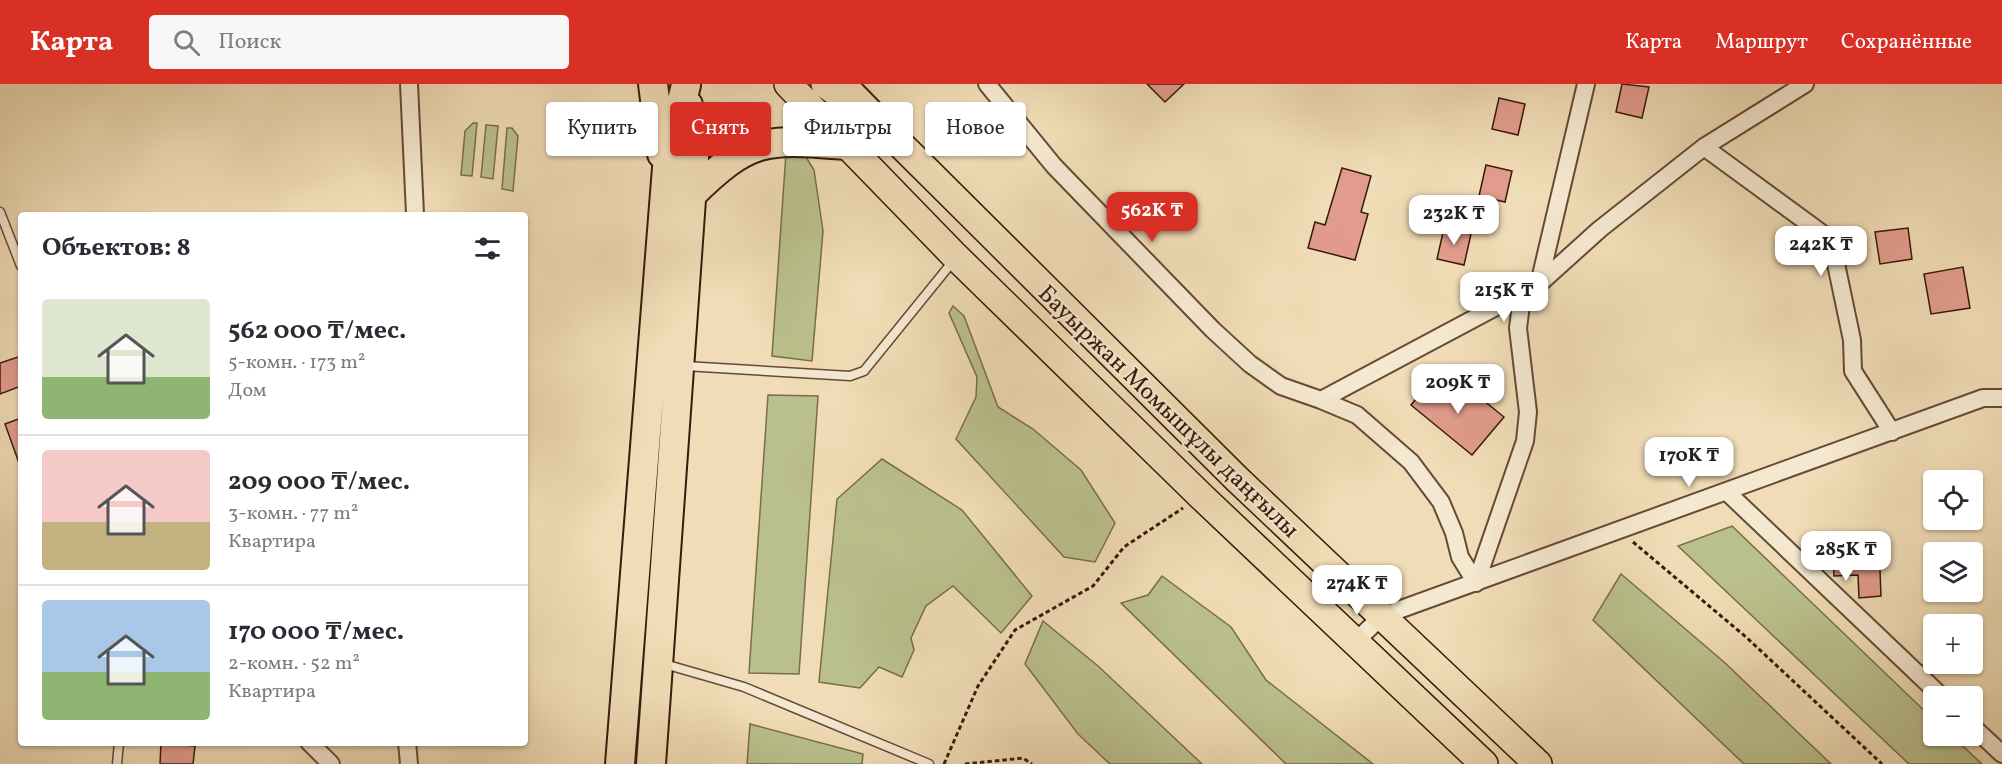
<!DOCTYPE html>
<html lang="ru">
<meta charset="utf-8">
<style>
body{margin:0;font-family:Vollkorn,serif;background:#f7f7f7;color:#2b2b33;height:100vh;display:flex;flex-direction:column;font-size:22px;white-space:nowrap}
*{box-sizing:border-box;margin:0}
p{font-size:20px;color:#7c7c81}
.icon{flex:none;width:33px;height:33px;fill:none;stroke:currentColor;stroke-width:2;stroke-linecap:round;stroke-linejoin:round}
.map{position:relative;flex:1;overflow:hidden}
.side{position:absolute;left:18px;top:128px;width:510px;height:534px;display:flex;flex-direction:column;background:#fff;border-radius:6px;box-shadow:0 2px 4px #0004}
.side>*{flex:none}
.top-card{position:absolute;left:546px;top:18px;width:570px;height:54px;display:flex;gap:12px}
.fabs{position:absolute;left:1923px;top:386px;display:grid;gap:12px}
.fabs a{display:grid;place-items:center;width:60px;height:60px;border-radius:6px;background:#fff;box-shadow:0 2px 4px #0004;font-size:30px}
.price{position:absolute;translate:-50% -51px;padding:0 14px;border-radius:12px;background:#fff;color:#222;font-size:20px;line-height:39px;filter:drop-shadow(0 2px 3px #0008)}
.price::after{content:'';position:absolute;left:50%;top:36px;width:18px;height:14px;margin-left:-9px;background:inherit;clip-path:polygon(0 0,100% 0,50% 100%)}
.price.current{background:#d93025;color:#fff}
ul{padding:0;list-style:none}
li{display:flex;align-items:center;gap:18px;height:150px;padding:0 24px}
li+li{border-top:2px solid #e1e1e2}
li span{display:grid;place-items:center;flex:none;width:168px;height:120px;border-radius:6px;color:#555}
li>.icon{margin-inline-start:auto}
span .icon{width:72px;height:72px;fill:#fffc;stroke-width:1}
li b{font-size:26px}
h2{display:flex;justify-content:space-between;align-items:center;height:72px;padding:0 24px;font-size:26px}
.tag{padding:0 21px;border-radius:6px;background:#fff;box-shadow:0 2px 4px #0004;font-size:21px;line-height:54px}
.tag.current{background:#d93025;color:#fff}
header{display:flex;align-items:center;gap:36px;box-sizing:border-box;height:84px;padding:0 30px;background:#d93025;color:#fff}
header strong{font-size:28px}
nav{display:flex;gap:33px;margin-inline-start:auto;font-size:21px}
.search{width:420px;height:54px;background:#f7f7f7;display:flex;align-items:center;gap:15px;box-sizing:border-box;padding:0 21px;border-radius:6px;color:#7c7c81;font-size:22px}
.map>svg:first-child{display:block}
.green{fill:#bac08d;stroke:#786d4c;stroke-width:1.5}
.building{fill:#e29c8d;stroke:#371a0b;stroke-width:1.5}
.lines{fill:none;stroke-linecap:round;stroke-linejoin:round}
.service-casing{stroke:#654a36;stroke-width:11}
.minor-casing{stroke:#654a36;stroke-width:20}
.primary-casing{stroke:#371a0b;stroke-width:30}
.trunk-casing{stroke:#371a0b;stroke-width:32}
.path{stroke:#371a0b;stroke-width:3;stroke-dasharray:4.5 3;stroke-linecap:butt}
.service{stroke:#f5e8d0;stroke-width:8}
.minor{stroke:#f5e8d0;stroke-width:16}
.primary{stroke:#f0dcb6;stroke-width:27}
.trunk{stroke:#f0dcb6;stroke-width:28}
.labels{text-anchor:middle;stroke-width:4.5;stroke-linejoin:round;paint-order:stroke}
.street-label{font-size:24px;fill:#371a0b;stroke:#f5e8d0}
</style>
<header>
<strong>Карта</strong>
<div class="search"><svg class="icon" aria-label="search" viewBox="0 0 24 24"><circle cx="10" cy="10" r="6"/><path d="M15 15l6 6"/></svg>Поиск</div>
<nav><a>Карта</a><a>Маршрут</a><a>Сохранённые</a></nav>
</header>
<div class="map">
<svg width="2002" height="680" viewBox="0 0 2002 680">
<rect width="100%" height="100%" fill="#f0dcb6"/>
<filter id="stains"><feTurbulence type="fractalNoise" baseFrequency=".00333" numOctaves="4"/><feColorMatrix values="0 0 0 0 .2 0 0 0 0 .09 0 0 0 0 .02 0 0 0 .5 -.17"/></filter>
<radialGradient id="worn" r=".72"><stop offset=".6" stop-color="#630" stop-opacity="0"/><stop offset="1" stop-color="#630" stop-opacity=".3"/></radialGradient>
<!-- green -->
<path class="green" d="M473,39H477L472,92L461,91L465,47Z
M486,41L498,42L493,95L481,93Z
M507,44H512L518,52L513,107L502,105Z
M798,60L814,86L823,147L812,277L772,272L786,69Z
M953,222L964,232L998,323L1033,345L1081,386L1115,439L1095,478L1064,473L956,355L976,313L977,293L949,229Z
M768,311L818,312L799,590L749,589Z
M882,375L962,426L1032,512L1001,549L953,502L926,522L911,554L914,566L902,593L879,583L860,604L819,598L837,415Z
M1732,442L1933,635L1934,651H1951L1982,680H1909L1678,462Z
M1621,490L1724,578L1831,680H1744L1593,536Z
M1162,492L1231,543L1266,596L1373,680H1286L1121,519L1148,511Z
M1043,537L1098,582L1202,680H1110L1078,650L1025,580Z
M750,640L863,670L862,680H747Z"/>
<!-- building -->
<path class="building" d="M1147,0H1184L1165,18Z
M1622,0L1649,3L1642,34L1616,28Z
M1499,14L1525,20L1518,51L1492,45Z
M1486,81L1512,87L1505,118L1479,112Z
M1342,84L1371,92L1361,128L1368,130L1355,176L1308,164L1315,138L1325,141Z
M1444,144L1471,150L1464,181L1437,175Z
M1908,144L1912,175L1880,180L1875,148Z
M1963,183L1970,224L1931,230L1924,190Z
M21,272V302L0,310V279Z
M1434,293L1463,317L1472,307L1504,333L1472,371L1411,321Z
M21,334V379H19L5,340Z
M1879,461L1881,512L1859,514L1858,491L1834,492L1833,464Z
M161,659L195,662L193,680H160Z"/>
<g class="lines">
<defs>
<path id="service" d="M0,128L21,182
M685,282L850,292L864,287L954,176
M661,579L744,603L929,680
M117,680L119,658"/>
<path id="minor" d="M409,0L415,130
M987,0L1054,82L1213,246L1250,280L1281,302L1321,316
M1704,63L1831,156L1852,256L1853,287L1892,348
M1539,200L1586,0
M1728,409L1941,612
M1476,499L1460,473L1454,449L1441,418L1411,378L1357,331L1321,316L1539,200L1600,145L1704,63L1805,0
M1476,499L1525,357L1528,328L1518,244L1521,221L1530,206
M1355,558L1382,532L1983,314H2002
M1972,642L2002,670
M309,658L331,680
M407,658L409,680"/>
<path id="primary" d="M788,0L953,170L1202,413L1484,680
M825,0L879,39L1237,395L1538,680"/>
<path id="trunk" d="M653,0L662,70
M841,0L879,39
M691,111C751,52 766,55 847,61
M620,680L668,71L686,1
M651,680L694,73L688,21"/>
</defs>
<!-- service casing -->
<use href="#service" class="service-casing"/>
<!-- minor casing -->
<use href="#minor" class="minor-casing"/>
<!-- primary casing -->
<use href="#primary" class="primary-casing"/>
<!-- trunk casing -->
<use href="#trunk" class="trunk-casing"/>
<!-- path -->
<path class="path" d="M1633,458L1746,553L1882,680
M944,680L978,602L1015,546L1093,502L1124,463L1183,424
M965,680L1023,674L1032,680"/>
<!-- service -->
<use href="#service" class="service"/>
<!-- minor -->
<use href="#minor" class="minor"/>
<!-- primary -->
<use href="#primary" class="primary"/>
<!-- trunk -->
<use href="#trunk" class="trunk"/>
</g>
<g class="labels">
<!-- street labels -->
<g class="street-label">
<text transform="translate(1169 327) rotate(44)" y="8">Бауыржан Момышұлы даңғылы</text>
</g>
</g>
<rect width="100%" height="100%" filter="url(#stains)"/>
<rect width="100%" height="100%" fill="url(#worn)"/>
</svg>
<div class="fabs">
<a><svg class="icon" aria-label="locate" viewBox="0 0 24 24"><circle cx="12" cy="12" r="6"/><path d="M12 2v4M12 18v4M2 12h4M18 12h4"/></svg></a>
<a><svg class="icon" aria-label="layers" viewBox="0 0 24 24"><path d="M12 4l9 5-9 5-9-5zM3 14l9 5 9-5"/></svg></a>
<a>+</a>
<a>−</a>
</div>
<b class="price current" style="left:1152px;top:159px">562K ₸</b>
<b class="price" style="left:1454px;top:162px">232K ₸</b>
<b class="price" style="left:1821px;top:193px">242K ₸</b>
<b class="price" style="left:1504px;top:239px">215K ₸</b>
<b class="price" style="left:1458px;top:331px">209K ₸</b>
<b class="price" style="left:1689px;top:404px">170K ₸</b>
<b class="price" style="left:1846px;top:498px">285K ₸</b>
<b class="price" style="left:1357px;top:532px">274K ₸</b>
<div class="top-card">
<a class="tag">Купить</a>
<a class="tag current">Снять</a>
<a class="tag">Фильтры</a>
<a class="tag">Новое</a>
</div>
<section class="side">
<h2>Объектов: 8<svg class="icon" aria-label="filters" viewBox="0 0 24 24"><path d="M4 7h16M4 17h16"/><circle cx="9" cy="7" r="2"/><circle cx="15" cy="17" r="2"/></svg></h2>
<ul>
<li><span style="background:linear-gradient(#dfe7d0 65%,#8fb573 0)"><svg class="icon" aria-label="home" viewBox="0 0 24 24"><path d="M3 11l9-7 9 7M6 9v11h12V9"/></svg></span><div><b>562 000 ₸/мес.</b><p>5-комн. · 173 m²</p><p>Дом</p></div></li>
<li><span style="background:linear-gradient(#f6c9c9 60%,#c2b280 0)"><svg class="icon" aria-label="home" viewBox="0 0 24 24"><path d="M3 11l9-7 9 7M6 9v11h12V9"/></svg></span><div><b>209 000 ₸/мес.</b><p>3-комн. · 77 m²</p><p>Квартира</p></div></li>
<li><span style="background:linear-gradient(#a9c7e8 60%,#8fb573 0)"><svg class="icon" aria-label="home" viewBox="0 0 24 24"><path d="M3 11l9-7 9 7M6 9v11h12V9"/></svg></span><div><b>170 000 ₸/мес.</b><p>2-комн. · 52 m²</p><p>Квартира</p></div></li>
</ul>
</section>
</div>
